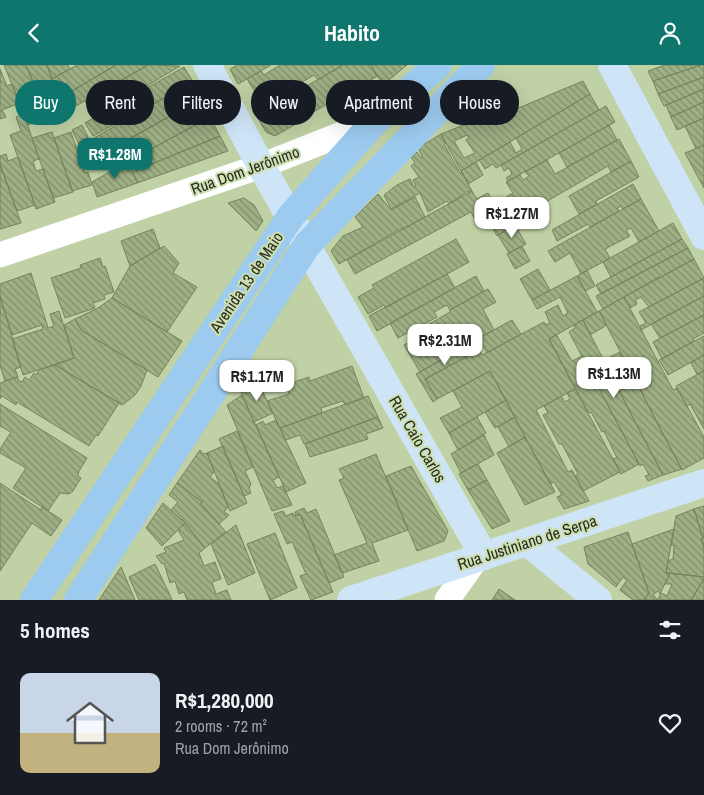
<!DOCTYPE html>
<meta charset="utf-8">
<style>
body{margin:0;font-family:"Archivo Narrow",sans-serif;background:#20242c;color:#f1f3f6;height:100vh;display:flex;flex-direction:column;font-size:19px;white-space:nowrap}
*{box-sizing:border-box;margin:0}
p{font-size:16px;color:#9ea1a6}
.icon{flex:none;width:28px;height:28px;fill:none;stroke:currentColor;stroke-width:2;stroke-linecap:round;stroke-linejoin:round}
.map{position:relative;height:535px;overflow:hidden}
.sheet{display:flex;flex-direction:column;background:#171b24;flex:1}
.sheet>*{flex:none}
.top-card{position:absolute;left:15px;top:15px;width:675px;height:45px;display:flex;gap:10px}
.price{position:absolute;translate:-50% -42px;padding:0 11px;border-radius:10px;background:#fff;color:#222;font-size:16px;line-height:32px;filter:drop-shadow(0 1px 2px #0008)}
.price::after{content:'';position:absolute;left:50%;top:30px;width:15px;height:11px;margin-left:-8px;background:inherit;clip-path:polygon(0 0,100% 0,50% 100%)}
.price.on{background:#0f766e;color:#fff}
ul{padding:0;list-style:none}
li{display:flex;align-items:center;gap:15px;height:125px;padding:0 20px}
li span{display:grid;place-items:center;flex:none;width:140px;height:100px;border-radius:10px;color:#555}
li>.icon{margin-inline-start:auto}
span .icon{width:60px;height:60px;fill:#fffc;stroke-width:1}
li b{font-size:21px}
h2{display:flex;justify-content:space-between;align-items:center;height:60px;padding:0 20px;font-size:21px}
.pill{padding:0 18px;border-radius:22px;background:#171b24;box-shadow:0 5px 20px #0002;font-size:18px;line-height:45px}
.pill.on{background:#0f766e;color:#fff}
header{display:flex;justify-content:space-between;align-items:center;height:65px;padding:0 20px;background:#0f766e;color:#fff;font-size:22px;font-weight:700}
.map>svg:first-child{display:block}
.building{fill:url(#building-back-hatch);stroke:#74845b;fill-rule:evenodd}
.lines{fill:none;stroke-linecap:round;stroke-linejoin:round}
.street{stroke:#fff;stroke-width:25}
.secondary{stroke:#cee5f8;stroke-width:28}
.primary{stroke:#9dcbf0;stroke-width:28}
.labels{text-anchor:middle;stroke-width:4;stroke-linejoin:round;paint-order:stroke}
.street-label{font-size:16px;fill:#252b1a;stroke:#ccdeb2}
</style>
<header><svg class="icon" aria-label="back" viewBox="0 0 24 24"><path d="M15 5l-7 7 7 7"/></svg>Habito<svg class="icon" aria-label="person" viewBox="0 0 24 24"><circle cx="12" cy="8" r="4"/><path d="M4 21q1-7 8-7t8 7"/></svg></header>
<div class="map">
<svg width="704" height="535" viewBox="0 0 704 535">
<defs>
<pattern id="building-back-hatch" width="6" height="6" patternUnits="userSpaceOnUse" patternTransform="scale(1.25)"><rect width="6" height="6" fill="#9fb085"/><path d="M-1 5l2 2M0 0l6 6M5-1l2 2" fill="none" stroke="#818f6c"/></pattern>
</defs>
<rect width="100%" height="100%" fill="#c0d1a5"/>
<!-- building -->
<path class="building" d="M4,0H26L41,36L26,43L28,48L24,49Z
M26,0H47L56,24L43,29L45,34L41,36Z
M47,0H68L70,4L52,14Z
M77,0H116L72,26L67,18L56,24L52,14Z
M116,0H148L67,46L60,33Z
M148,0L180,1L94,53L85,36Z
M237,0H271L238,19L230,4Z
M280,0H343L318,15L314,10L275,33L278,38L266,44L247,14L261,6L264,10Z
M343,0H371L377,11L362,21L361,19L293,59L294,60L275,71L266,67L256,50Z
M371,0H407L384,19L377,11Z
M665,0H701L653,16L648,6Z
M701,0H704V12L658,29L653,16Z
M184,2L193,17L125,55L124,54L93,71L85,58Z
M0,4L7,21L12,19L20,38L2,45L6,52L0,54Z
M704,12V24L664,41L658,29Z
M583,16L590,29L461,106L441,69L495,48L497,52ZM467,70L469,73L466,75L475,88L464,93L454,76Z
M190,18L200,34L102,89L100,85L84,94L80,81Z
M704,24V37L671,52L666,40Z
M590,29L599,45L496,103L493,99L485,104L479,95L510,77L516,88L522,84L516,73Z
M201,34L210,52L126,98L117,81Z
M704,37V53L677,65L671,52Z
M606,41L615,57L508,116L506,113L512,109L509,103L504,106L501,100Z
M43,43L47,53L27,60L24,49Z
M24,49L39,94L33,96L36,106L43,104L55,137L36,144L10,70L21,66L16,52Z
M210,52L220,71L146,101L140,90Z
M704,53V80L696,84L685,61Z
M82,60L90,76L80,81L72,65Z
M609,60L617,75L567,102L559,88Z
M52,67L73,127L53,133L32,73Z
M71,67L85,108L88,107L92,120L72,126L54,73Z
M441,69L446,78L444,79L460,108L462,107L472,126L469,128L468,126L449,139L447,136L428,147L420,128L391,144L384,130L397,120L410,114L414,122L416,121L413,115L419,112L411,101L415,98L411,92L417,87L421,93L422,91L418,83Z
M220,71L228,86L137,118L133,107Z
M619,74L631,96L611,107L608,101L530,146V145L518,151L506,132L513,128L506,117L520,110L523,115L529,111L525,107L547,95L555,109Z
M704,80V123L685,88Z
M6,89L8,96L18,92L35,140L17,146L0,99V91Z
M129,96L137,118L97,132L92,117Z
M631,96L639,112L596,136L597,139L579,149L569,131Z
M476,97L483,110L468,119L461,106Z
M0,99L21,158L0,164Z
M633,119L641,134L623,144L621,141L617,143L619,146L590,162L588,159L557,176L552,165Z
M472,126L488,154L478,160L471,147L355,209L347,195Z
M488,128L509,163L497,171L477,134Z
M378,129L391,145L415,132L425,152L403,164L402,163L339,199L331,186L343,171L363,162L355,152Z
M244,133L254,140L263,156L256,166L228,138Z
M641,134L659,166L639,177L631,163L626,165L630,171L605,184L610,193L581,209L570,188L555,197L548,186Z
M673,158L682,174L611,212L603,197Z
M515,160L526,179L509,188L498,170Z
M153,164L160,183L130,201L121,176Z
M456,174L469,197L385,243L384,240L368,249L358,232L374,223L372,220Z
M682,174L688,183L601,229L596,220Z
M164,181L179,198L173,208L197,222L167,267L112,233L130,201Z
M522,181L530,196L515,204L507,189Z
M688,183L694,194L659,213V212L603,244L596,231Z
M100,193L103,202L105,201L114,227L104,230L105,234L93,238L95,243L65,253L51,213L81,203L80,200Z
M694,194L704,213L649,242L641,232L635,235L637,239L630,243L624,232Z
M538,204L550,225L532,235L520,214Z
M587,205L595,221L585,226L577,211Z
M31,208L48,263L54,261L50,249L59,246L74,293L23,310L12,274L43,264L42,260L12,270L0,231V219Z
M447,209L455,223L377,266L369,251Z
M476,211L484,226L450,245L447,240L434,247L437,252L398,273L390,258Z
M577,211L597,247L549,274L575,324L536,345L568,407L572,405L589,436L564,444L557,432L562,430L554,417L550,419L490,306L437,334L425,314L479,285L482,290L544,257L546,260L550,258L545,247L558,240L563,251L568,248L560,232L537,244L532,235Z
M704,213V231L641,265L640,261L646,258L639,247Z
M488,224L496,237L483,244L494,265L420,307L404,280L420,271L417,266L450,247V245Z
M0,231L21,302L15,304L18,312L5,316L0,300Z
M704,231V250L660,273L651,259Z
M624,232L673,325L677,323L704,372V393L682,405L599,246Z
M112,233L182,276L158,312L81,265L75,254L98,243Z
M599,246L607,260L590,270L583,255Z
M704,250V268L693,274L694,276L662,294L653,277Z
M75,254L81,265L147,305L141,321L135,330L125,338L122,340L55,300L74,293L64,260Z
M512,255L521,269L487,288L479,273Z
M583,255L641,368L663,410L648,416L645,411L649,410L643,399L640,401L639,399L569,267L575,263L574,260Z
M556,269L572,296L582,291L639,399L621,409L613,394L617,393L604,366L602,367L591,347L589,348L549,274Z
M704,271V290L668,310L659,295Z
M474,276L479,285L425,314L437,334L433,337L416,309Z
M620,287L634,312L617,321L604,295Z
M704,290V306L697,309L691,298Z
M55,300L119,338L98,371L96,370L89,381L17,337L16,340L2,331L0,334V318L17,312L19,316L22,317L25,312L29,315L34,308L36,310L39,305Z
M352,301L364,333L345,340L343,336L321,343L322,348L280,363L267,336L289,329L285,320L309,312L310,316Z
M490,306L506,335L449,368L440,353L462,342L453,326Z
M704,306V364L690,339L687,341L676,321Z
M258,317L273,348L254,357L241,327Z
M637,318L661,366L682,404L663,410L619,326Z
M575,324L620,407L583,426L575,411L578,409L562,379H559L543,350L548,348L544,341L561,331L565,337L570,334L567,328Z
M242,330L279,412L273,415L277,423L283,421L292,440L272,446L227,340Z
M368,331L378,352L304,379L300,370L286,375L280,363Z
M506,335L515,352L495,363L485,347Z
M0,339L87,393L79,406L78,411L81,413L73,426L69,429L60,428L48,446L13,423L26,403L0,388V384L11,367L0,361Z
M378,352L383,363L366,369L368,374L310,392L305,379Z
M477,352L486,368L458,385L449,368Z
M515,352L525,372L509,382L498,362Z
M276,355L306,418L286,427L256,360L263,356L265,360Z
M237,366L253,402L245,406L251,419L249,423L251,428L244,431L219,374Z
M484,370L494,390L461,408L451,389Z
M525,372L555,427L525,440L497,388Z
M223,381L247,438L230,446L207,388Z
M200,385L203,389L207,388L214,407L210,412L219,419L228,442L224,447L229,450L219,459L201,439L202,437L177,418Z
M376,389L408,465L372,478L379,496L342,508L334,490L367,478L339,415L344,413L339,404Z
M478,399L487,415L468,425L459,409Z
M411,401L448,466L444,476L417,486L386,411Z
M487,415L510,456L492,464L468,425Z
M0,418L41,445L42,442L62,455L51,471L32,458L0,506Z
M177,418L202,437L201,439L226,467L205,483L182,454L181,455L171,445L178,437L169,430Z
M163,438L185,458L162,481L146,463Z
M704,441V483L701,474L703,473L694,444Z
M304,443L307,448L316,444L344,512L329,518L300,449L296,451L295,447Z
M694,444L703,473L701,474L704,483V512L666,508L668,496L673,494L674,481L671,480L676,451Z
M283,446L286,451L293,448L294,451L300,449L333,527L311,535L300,511L306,509L292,477L287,479L274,449Z
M185,458L205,483L199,488L204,501L215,497L221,514L212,517L216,529L227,525L231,535H187L184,527L179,529L175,516L170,518L164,498L162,499L156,491L166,487L164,483L184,475L178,465Z
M236,460L255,508L228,520L211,479Z
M674,464L666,508H670L660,529L658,526L653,530L658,535H644L649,528L632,479Z
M628,467L649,528L644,535H633L620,525L627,515L623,512L616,522L588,499L584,482Z
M275,468L297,523L270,535L247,479Z
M155,499L169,528L172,535H139L129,512Z
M121,502L135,535H99Z
M670,508L704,512V514L691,535H658L661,528L667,531L672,519H665Z
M704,514V535H691Z
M499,524L515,535H492Z"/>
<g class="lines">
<!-- street -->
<path class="street" d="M0,190L261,101L375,56
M447,535L477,493"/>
<!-- secondary -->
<path class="secondary" d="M207,0L261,101L484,491
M612,0L704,171
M527,477L598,535
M351,535L704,418"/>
<!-- primary -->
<path class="primary" d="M34,535L291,151L375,56L438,0
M78,535L307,180L481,0"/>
</g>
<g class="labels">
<!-- street labels -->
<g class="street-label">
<text transform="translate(245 105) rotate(-20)" y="6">Rua Dom Jerônimo</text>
<text transform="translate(246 217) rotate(-56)" y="6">Avenida 13 de Maio</text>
<text transform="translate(418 374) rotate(60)" y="6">Rua Caio Carlos</text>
<text transform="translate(527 477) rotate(-18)" y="6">Rua Justiniano de Serpa</text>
</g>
</g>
</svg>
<b class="price on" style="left:115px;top:115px">R$1.28M</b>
<b class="price" style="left:512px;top:174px">R$1.27M</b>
<b class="price" style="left:445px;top:301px">R$2.31M</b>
<b class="price" style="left:614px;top:334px">R$1.13M</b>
<b class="price" style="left:257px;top:337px">R$1.17M</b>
<div class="top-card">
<a class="pill on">Buy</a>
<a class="pill">Rent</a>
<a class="pill">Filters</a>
<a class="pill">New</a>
<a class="pill">Apartment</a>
<a class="pill">House</a>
</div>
</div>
<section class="sheet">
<h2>5 homes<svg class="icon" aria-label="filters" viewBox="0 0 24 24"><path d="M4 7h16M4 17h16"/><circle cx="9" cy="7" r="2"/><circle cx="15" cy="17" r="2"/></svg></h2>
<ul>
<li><span style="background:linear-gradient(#c9d6e8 60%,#c2b280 0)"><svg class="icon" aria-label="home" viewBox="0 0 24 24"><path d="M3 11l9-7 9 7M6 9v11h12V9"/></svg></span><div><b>R$1,280,000</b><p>2 rooms · 72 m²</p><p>Rua Dom Jerônimo</p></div><svg class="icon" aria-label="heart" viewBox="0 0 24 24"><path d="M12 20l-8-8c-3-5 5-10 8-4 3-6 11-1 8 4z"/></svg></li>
</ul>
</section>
